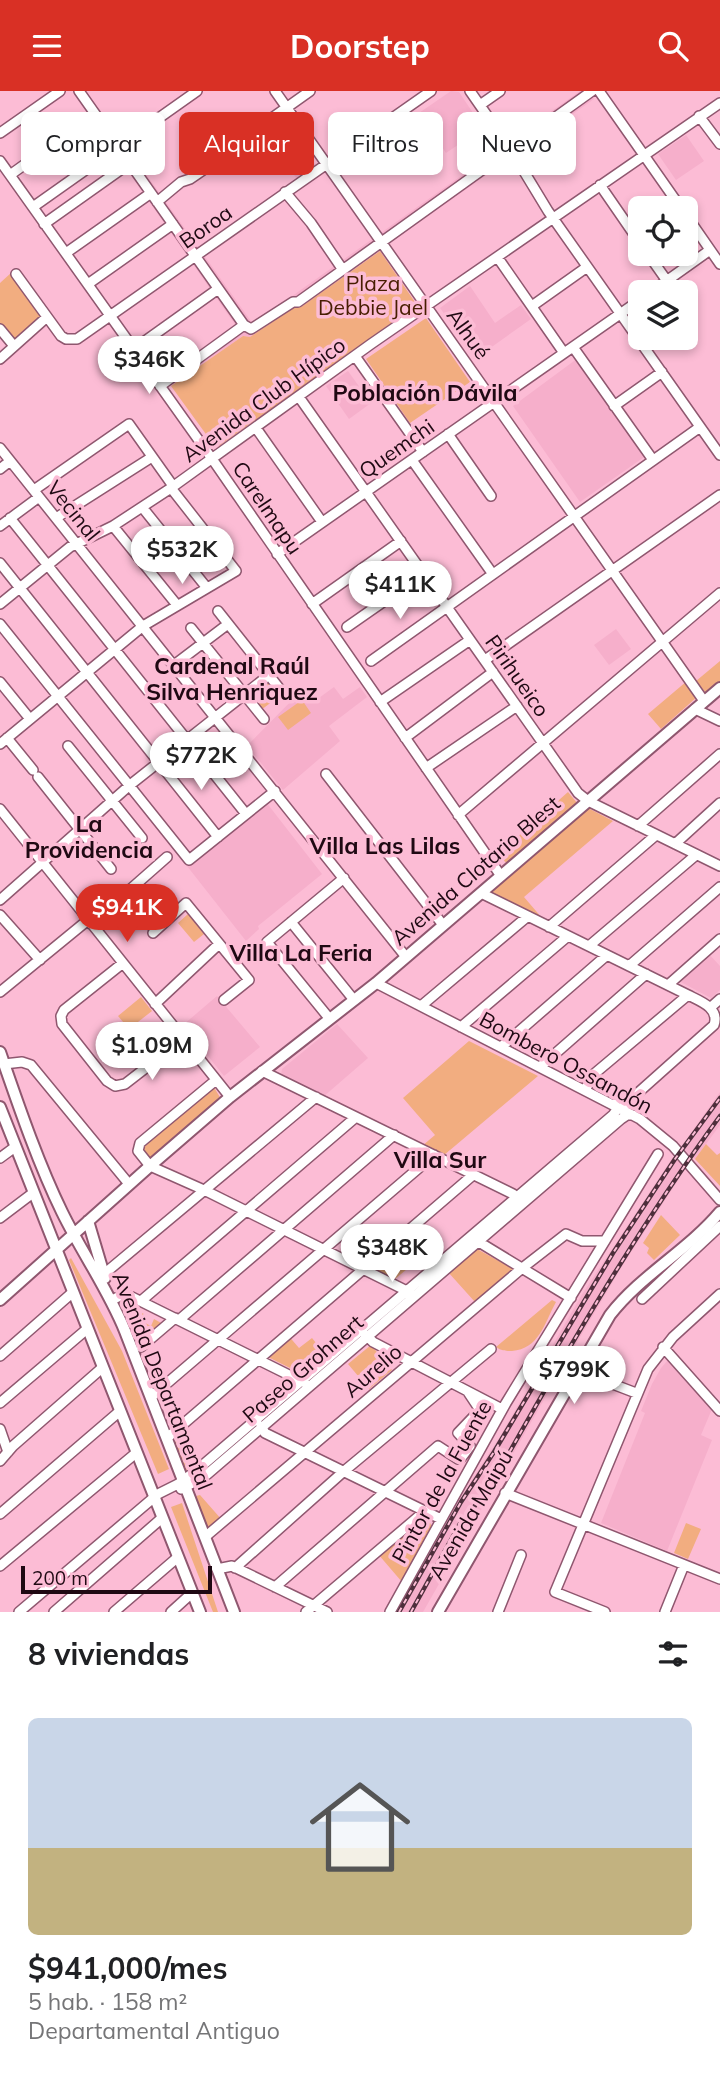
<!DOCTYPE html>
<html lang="es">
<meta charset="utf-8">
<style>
body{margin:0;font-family:Mulish,sans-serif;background:#f6f6f6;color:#202124;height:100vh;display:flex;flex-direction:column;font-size:26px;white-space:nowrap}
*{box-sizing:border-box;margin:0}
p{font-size:23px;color:#757577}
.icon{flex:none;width:38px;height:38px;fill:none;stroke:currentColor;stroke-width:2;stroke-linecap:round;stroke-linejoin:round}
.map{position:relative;height:1521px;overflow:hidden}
.details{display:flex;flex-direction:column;background:#fff;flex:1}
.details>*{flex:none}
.hud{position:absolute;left:21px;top:21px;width:679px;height:63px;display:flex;gap:14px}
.controls{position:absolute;left:628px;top:105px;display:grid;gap:14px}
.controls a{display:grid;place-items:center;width:70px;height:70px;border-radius:10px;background:#fff;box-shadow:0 4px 10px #0003;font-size:35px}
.scale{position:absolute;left:21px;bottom:18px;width:191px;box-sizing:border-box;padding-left:7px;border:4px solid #1f0913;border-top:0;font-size:19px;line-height:24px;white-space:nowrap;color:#1f0913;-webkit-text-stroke:5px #fcbcd5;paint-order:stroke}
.price{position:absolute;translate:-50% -60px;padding:0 16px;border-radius:24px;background:#fff;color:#222;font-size:23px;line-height:46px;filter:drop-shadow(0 2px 4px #0008)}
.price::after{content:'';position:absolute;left:50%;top:42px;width:21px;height:16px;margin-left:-10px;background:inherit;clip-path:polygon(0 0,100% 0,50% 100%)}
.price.current{background:#d93025;color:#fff}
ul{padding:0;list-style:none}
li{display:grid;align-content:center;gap:14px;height:371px;padding:0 28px}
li+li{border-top:2px solid #e0e0e0}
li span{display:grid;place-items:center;height:217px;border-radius:10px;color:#555}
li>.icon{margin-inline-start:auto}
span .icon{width:126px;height:126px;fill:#fffc;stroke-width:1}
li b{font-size:30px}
h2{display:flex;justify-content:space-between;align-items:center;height:84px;padding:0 28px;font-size:30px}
.tag{padding:0 24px;border-radius:10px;background:#fff;box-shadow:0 4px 10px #0003;font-size:24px;line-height:63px}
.tag.current{background:#d93025;color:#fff}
header{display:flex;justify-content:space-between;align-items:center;height:91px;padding:0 28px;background:#d93025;color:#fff;font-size:32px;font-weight:700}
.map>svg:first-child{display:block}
.built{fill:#f6afcb}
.green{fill:#f2ad80}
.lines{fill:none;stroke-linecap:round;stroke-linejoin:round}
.minor-casing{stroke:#8f576f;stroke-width:12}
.major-casing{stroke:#8f576f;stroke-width:14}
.minor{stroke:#fff;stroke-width:9}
.major{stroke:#fff;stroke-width:10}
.rail-casing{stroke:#4e2f3c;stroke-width:4.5}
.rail{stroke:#fcbcd5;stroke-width:2;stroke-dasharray:5;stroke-linecap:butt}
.labels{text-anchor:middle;stroke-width:7;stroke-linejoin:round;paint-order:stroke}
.street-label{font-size:21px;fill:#1f0913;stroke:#fcbcd5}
.park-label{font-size:21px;fill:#471d00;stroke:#fcbcd5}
.neighbourhood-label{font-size:23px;font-weight:bold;fill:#1f0913;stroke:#fcbcd5}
</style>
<header><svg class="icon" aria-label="menu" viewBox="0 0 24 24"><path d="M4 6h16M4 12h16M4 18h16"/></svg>Doorstep<svg class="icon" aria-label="search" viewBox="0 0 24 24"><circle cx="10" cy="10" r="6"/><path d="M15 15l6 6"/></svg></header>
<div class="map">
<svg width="720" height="1521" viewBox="0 0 720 1521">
<rect width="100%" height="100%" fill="#fcbcd5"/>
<!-- built -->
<path class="built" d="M451,0L459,1L483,37L446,62L419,22Z
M580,0H590L594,8L329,195V198L301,216H295L250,246L243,245L171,295L165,286L236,235L116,63L126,55L253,233Z
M686,44L704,70L676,89L658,63Z
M305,59L316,75L297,88L286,73Z
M470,195L495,232L521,214L531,228L476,267L440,217Z
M578,267L647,364L580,411L513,315Z
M348,280L371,312L349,328L326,295Z
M616,538L631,558L609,574L594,554Z
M334,596L343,608L360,596L367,606L329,635L340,650L283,699L247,655L302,599L312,612Z
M266,711L322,783L258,835L259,838L246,850L187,775Z
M707,861L720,875V899L711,907L677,889Z
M217,905L260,956L224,985L183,934Z
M337,933L368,967L323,1006L281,984L282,978Z
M720,1001V1034L695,1068L681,1056Z
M673,1066L686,1077L624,1172L570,1263L423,1521H397L464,1401L501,1344L581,1205Z
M668,1269L712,1318L701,1344L712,1349L667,1460L601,1432L645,1322L641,1320L652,1293L661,1277Z"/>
<!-- green -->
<path class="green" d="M380,160L417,214L216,357L171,295L243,245L250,246L295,216H301Z
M12,181L43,224L14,251L0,235V192Z
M426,227L470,291L410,332L366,268Z
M720,570V590L706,602L696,590Z
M269,589L281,604L261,619L249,604Z
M687,590L697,606L661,638L648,623Z
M302,609L311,622L288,639L278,626Z
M568,701L578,713L508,774L498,763Z
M588,717L613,730L524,806L542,827L491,804L492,799Z
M188,823L204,843L194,851L178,832Z
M141,906L152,920L129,938L118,925Z
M469,950L538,985L443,1065L422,1055L435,1044L403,1007Z
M212,997L215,998L221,1008L148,1071L138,1057Z
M706,1053L717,1064L720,1062V1095L695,1068Z
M661,1124L680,1144L654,1169L647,1162L649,1157L643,1152Z
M408,1145L424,1164L395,1188L372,1177Z
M477,1158L513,1178L475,1211L448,1181Z
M71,1167L122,1260L169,1378L158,1383L69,1169Z
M552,1209L556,1211C544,1233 539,1258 512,1260C505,1260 502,1260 496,1256Z
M122,1214L144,1223L141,1230L151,1235L154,1228L163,1233L136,1256Z
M287,1243L299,1257L312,1247L325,1263L302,1283L264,1264Z
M371,1254L392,1279L369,1298L348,1273Z
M177,1342L199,1367L185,1381L173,1345Z
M200,1404L222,1429L209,1441L196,1405Z
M182,1412L218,1521H213L171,1416Z
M422,1426L429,1429L432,1437L402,1491L378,1463Z
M686,1432L701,1438L688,1468L674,1462Z"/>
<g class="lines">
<defs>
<path id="minor" d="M79,0L244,234L251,238L293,211H298L592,0
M275,0L704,610
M470,0L511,59L548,120L720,364
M599,0L681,117
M480,14L500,0
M699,25L720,53
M0,42L60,0
M0,70L215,372L501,785
M10,84L95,23
M600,94L640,152
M285,101L311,132L343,179
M157,111L181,91L190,88L260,40L265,32L310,0
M33,116L197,0
M686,124L720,173
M44,133L130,72
M66,162L151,102
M648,163L667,190
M498,167L564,262
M16,183L61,245L66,248H77L431,0
M88,193L173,133
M651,201L710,159
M532,215L587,176
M0,238L14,255
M573,256L653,369
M134,258L218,198
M355,265L423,361
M0,268L47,226
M160,295L244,234
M299,306L578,702L588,710L720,775
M614,315L662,281
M256,337L322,431
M448,343L491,405
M0,357L406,866
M412,369L492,482
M0,378L10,370
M34,399L129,333L173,395
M142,416L207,497
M10,427L246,723
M56,427L152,366
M0,435L39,406
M113,435L177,514
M277,463L640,209
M0,472L218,746
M0,513L70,456L113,435L171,397L371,253L720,12
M312,513L401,450
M218,520L283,602
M0,533L189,769L275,700
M347,536L423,483
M191,537L264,628
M485,569L720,404
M371,570L700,336
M174,574L228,533
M0,591L30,628
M380,611L470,549
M695,618L720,630
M7,647L33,679
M405,647L493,581
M0,653L143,535L236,480L171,397
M68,655L142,747
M426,677L517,615
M326,683L443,834
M38,686L111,778
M0,718L230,1006
M458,724L720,502
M638,735L720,663
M675,753L720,712
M481,802L688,904C700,910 720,917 714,934L621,1017
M0,809L130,694L269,584
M0,824L40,869
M291,831L354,909
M91,833L167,766
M549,836L656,744
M153,842L186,812L249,889L224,909
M589,855L696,764
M123,872L64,919L61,925L62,933L107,990L115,995L125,993L183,948
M629,875L720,796
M376,892L640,1028L673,1055L720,1109
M668,894L720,848
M0,901L88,829
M155,913L219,853
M421,915L528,825
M711,916L720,908
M329,927L267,851L344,787
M461,936L568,845
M501,956L607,864
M4,973L22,971L31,974L129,1093
M540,976L646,883
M262,980L513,1103L518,1109
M216,989L140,1052L138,1060L150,1075L204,1099L407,1200L411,1204
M585,999L594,983L688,904
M0,1067L15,1056
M0,1127L33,1102
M474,1148L571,1207
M104,1183L316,1006
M642,1208L720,1135
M112,1209L120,1205L132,1206L305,1292
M141,1210L356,1026
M179,1229L394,1044
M364,1242L373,1251L502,1318
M141,1256L175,1227
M663,1256L720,1320
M0,1265L72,1202
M576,1279L636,1302
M151,1306L434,1064
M0,1312L87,1238
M261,1335L265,1342L441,1428
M0,1338L8,1361
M167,1347L473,1084
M0,1370L13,1355L102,1277
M181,1398L204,1386L621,1028L627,1024H633
M505,1402L720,1488
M0,1423L120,1320
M205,1446L521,1178L566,1143L582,1150H605
M0,1475L136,1362
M235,1477L343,1381L491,1258
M217,1478L232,1475L327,1521
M275,1496L438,1355L458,1368L461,1367L470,1355L458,1342L480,1319L468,1301
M19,1521L158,1403L178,1393L197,1379L613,1024L616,1020L615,1013
M54,1521L162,1427
M114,1521L178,1466
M171,1521L192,1502
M306,1521L425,1420
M390,1521L506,1312L658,1063
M498,1521L521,1464
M605,1521L555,1501L648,1278L673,1246L720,1203
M665,1521L684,1474"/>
<path id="major" d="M0,961C18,1013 38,1072 62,1121C82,1162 108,1198 125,1240L234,1521
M0,1016L200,1521
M88,1130L105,1187
M0,1209L150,1075L230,1006L376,892L720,597
M438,1521L610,1224C641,1184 687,1160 720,1121"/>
</defs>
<!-- minor casing -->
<use href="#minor" class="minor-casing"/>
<!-- major casing -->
<use href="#major" class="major-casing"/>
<!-- minor -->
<use href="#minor" class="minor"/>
<!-- major -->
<use href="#major" class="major"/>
<defs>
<path id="rail" d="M500,1378C568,1257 638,1137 720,1025
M461,1439L501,1369
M399,1521L461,1411L494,1361L613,1162L675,1068L720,1007
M411,1521L462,1429"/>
</defs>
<!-- rail casing -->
<use href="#rail" class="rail-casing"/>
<!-- rail -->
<use href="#rail" class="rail"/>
</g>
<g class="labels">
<!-- street labels -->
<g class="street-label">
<text transform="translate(206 136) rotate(-35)" y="7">Boroa</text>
<text transform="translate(468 243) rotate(54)" y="7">Alhué</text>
<text transform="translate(264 309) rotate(-36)" y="7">Avenida Club Hípico</text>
<text transform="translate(397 358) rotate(-35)" y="7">Quemchi</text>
<text transform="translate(267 417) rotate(56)" y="7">Carelmapu</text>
<text transform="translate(73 420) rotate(51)" y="7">Vecinal</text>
<text transform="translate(517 585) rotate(55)" y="7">Pirihueico</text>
<text transform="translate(476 780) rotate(-41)" y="7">Avenida Clotario Blest</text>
<text transform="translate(566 972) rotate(28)" y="7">Bombero Ossandón</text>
<text transform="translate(303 1278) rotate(-41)" y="7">Paseo Grohnert</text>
<text transform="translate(373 1280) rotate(-41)" y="7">Aurelio</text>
<text transform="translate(162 1290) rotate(68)" y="7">Avenida Departamental</text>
<text transform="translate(442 1391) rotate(-61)" y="7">Pintor de la Fuente</text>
<text transform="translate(471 1424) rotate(-60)" y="7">Avenida Maipú</text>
</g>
<!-- park labels -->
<g class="park-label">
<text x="373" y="200">Plaza<tspan x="373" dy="24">Debbie Jael</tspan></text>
</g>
<!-- neighbourhood labels -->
<g class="neighbourhood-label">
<text x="425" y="310">Población Dávila</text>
<text x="232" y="583">Cardenal Raúl<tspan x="232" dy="26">Silva Henriquez</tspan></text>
<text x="89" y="741">La<tspan x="89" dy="26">Providencia</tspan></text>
<text x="385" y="763">Villa Las Lilas</text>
<text x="301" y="870">Villa La Feria</text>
<text x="440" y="1077">Villa Sur</text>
</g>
</g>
</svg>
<div class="controls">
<a><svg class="icon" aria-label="locate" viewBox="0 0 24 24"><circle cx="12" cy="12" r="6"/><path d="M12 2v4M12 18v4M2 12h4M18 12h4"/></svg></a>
<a><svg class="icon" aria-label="layers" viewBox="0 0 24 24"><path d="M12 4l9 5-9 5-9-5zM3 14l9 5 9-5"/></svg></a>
</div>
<div class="scale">200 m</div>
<b class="price" style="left:149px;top:305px">$346K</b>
<b class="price" style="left:182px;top:495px">$532K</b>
<b class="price" style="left:400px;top:530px">$411K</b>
<b class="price" style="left:201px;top:701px">$772K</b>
<b class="price current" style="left:127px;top:853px">$941K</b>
<b class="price" style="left:152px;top:991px">$1.09M</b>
<b class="price" style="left:392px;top:1193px">$348K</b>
<b class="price" style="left:574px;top:1315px">$799K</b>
<div class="hud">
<a class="tag">Comprar</a>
<a class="tag current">Alquilar</a>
<a class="tag">Filtros</a>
<a class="tag">Nuevo</a>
</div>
</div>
<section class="details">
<h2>8 viviendas<svg class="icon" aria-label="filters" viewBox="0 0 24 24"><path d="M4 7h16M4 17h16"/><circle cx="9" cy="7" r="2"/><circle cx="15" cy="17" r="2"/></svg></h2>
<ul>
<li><span style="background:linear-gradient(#c9d6e8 60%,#c2b280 0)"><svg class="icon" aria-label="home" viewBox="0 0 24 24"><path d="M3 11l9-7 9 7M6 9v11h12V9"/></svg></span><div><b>$941,000/mes</b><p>5 hab. · 158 m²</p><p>Departamental Antiguo</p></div></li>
</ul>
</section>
